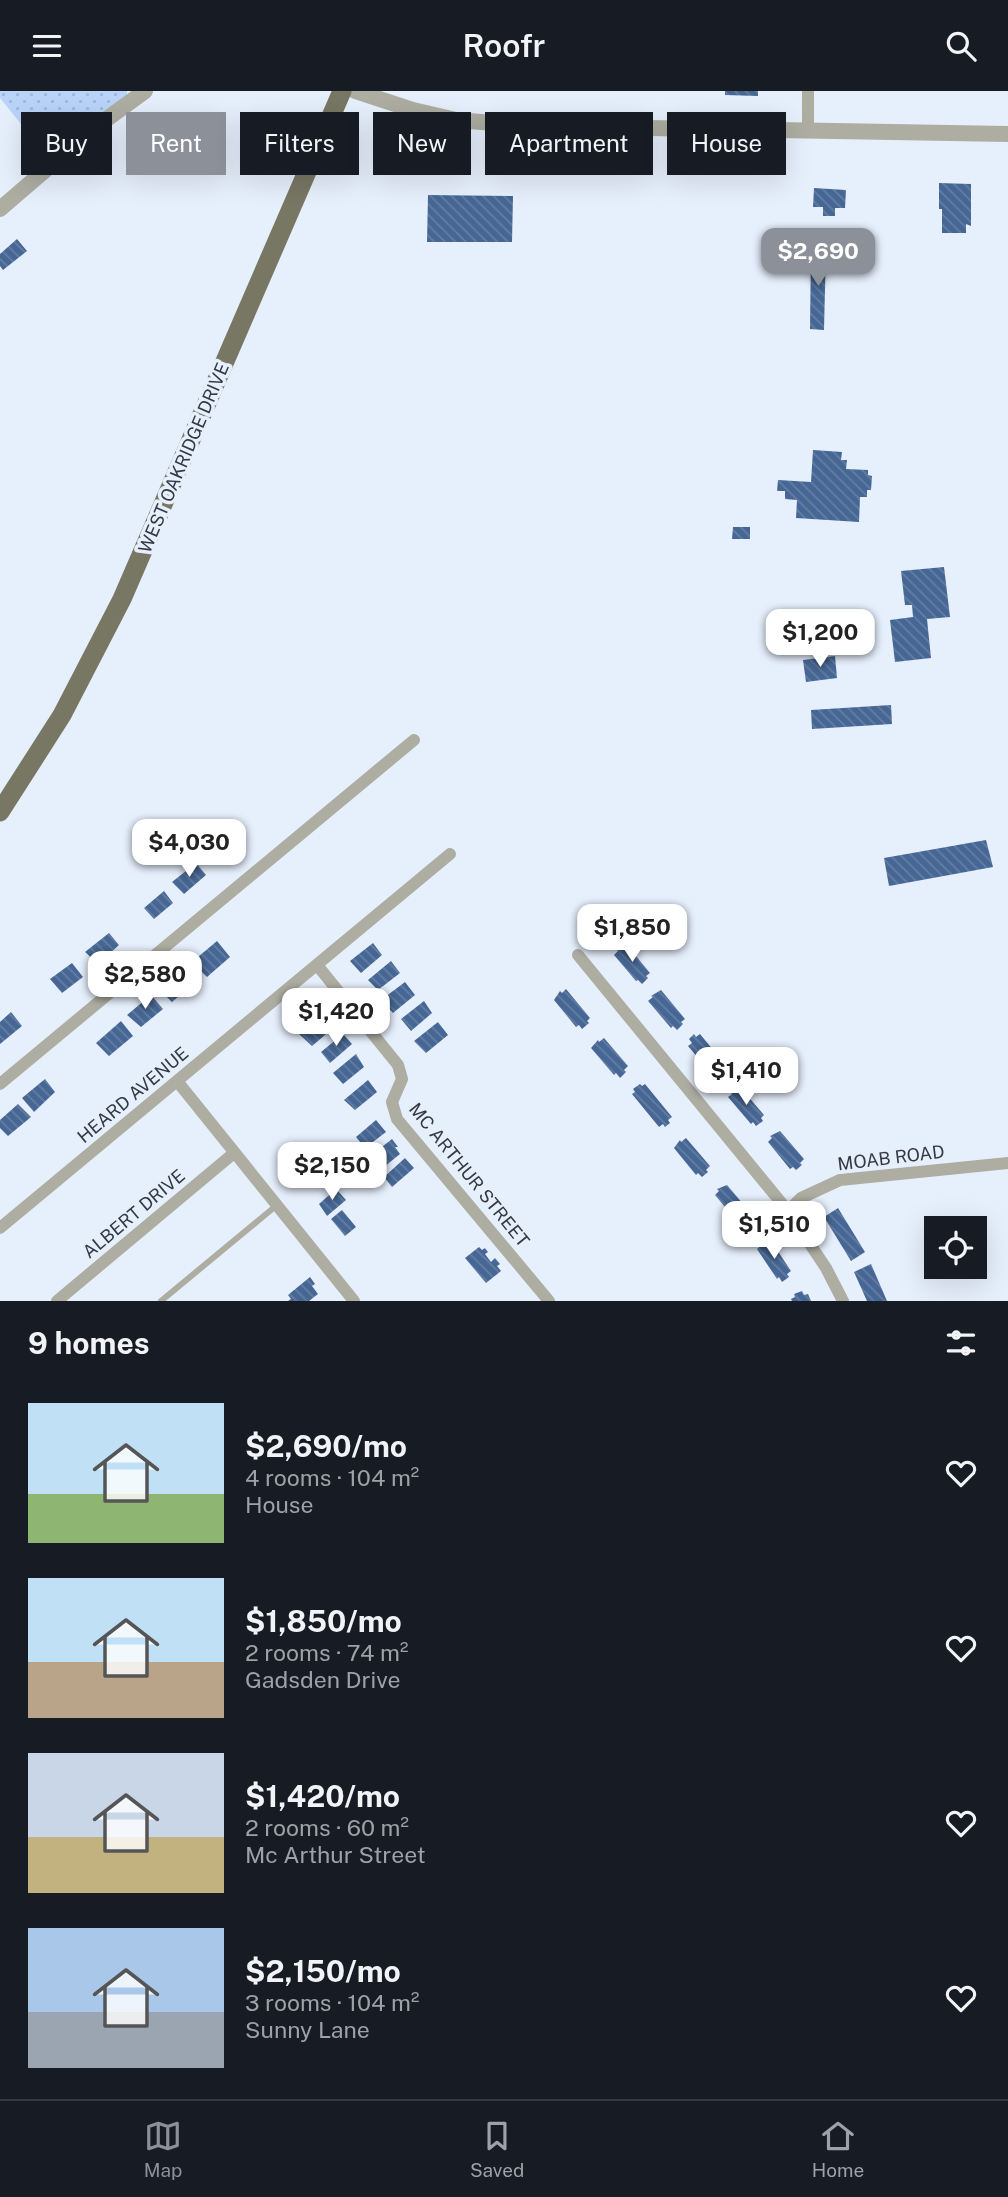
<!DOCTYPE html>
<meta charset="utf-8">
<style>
body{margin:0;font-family:"Public Sans",sans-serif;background:#20242c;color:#f1f3f6;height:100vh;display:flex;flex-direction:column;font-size:26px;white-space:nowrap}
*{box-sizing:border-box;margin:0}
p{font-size:23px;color:#9ea1a6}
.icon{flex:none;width:38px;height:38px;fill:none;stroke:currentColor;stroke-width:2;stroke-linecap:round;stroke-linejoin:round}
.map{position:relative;height:1210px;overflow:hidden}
.sheet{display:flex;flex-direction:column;background:#171b24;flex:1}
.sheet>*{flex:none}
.hud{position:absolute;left:21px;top:21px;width:966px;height:63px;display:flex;gap:14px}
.controls{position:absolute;left:924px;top:1125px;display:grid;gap:14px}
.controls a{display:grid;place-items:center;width:63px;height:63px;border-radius:0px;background:#171b24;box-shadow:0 7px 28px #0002;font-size:35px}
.price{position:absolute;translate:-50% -60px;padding:0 16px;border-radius:14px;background:#fff;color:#222;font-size:23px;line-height:46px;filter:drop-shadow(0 2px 4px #0008)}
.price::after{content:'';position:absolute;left:50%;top:42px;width:21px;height:16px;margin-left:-10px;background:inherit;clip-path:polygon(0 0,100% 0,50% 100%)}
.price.active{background:#8c9099;color:#fff}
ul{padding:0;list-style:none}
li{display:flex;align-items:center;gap:21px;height:175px;padding:0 28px}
li span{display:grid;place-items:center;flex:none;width:196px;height:140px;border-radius:0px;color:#555}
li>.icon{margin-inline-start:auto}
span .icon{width:84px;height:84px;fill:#fffc;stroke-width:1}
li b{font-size:30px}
h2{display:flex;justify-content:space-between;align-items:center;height:84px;padding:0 28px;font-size:30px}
.chip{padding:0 24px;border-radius:0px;background:#171b24;box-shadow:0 7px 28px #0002;font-size:24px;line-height:63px}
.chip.active{background:#8c9099;color:#fff}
header{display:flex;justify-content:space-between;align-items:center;height:91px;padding:0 28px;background:#171b24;font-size:32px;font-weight:600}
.dock{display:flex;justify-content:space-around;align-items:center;height:98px;border-top:2px solid #363941;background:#171b24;font-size:19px;color:#9ea1a6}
.dock a{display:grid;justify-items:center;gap:4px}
.dock .active{color:#8c9099}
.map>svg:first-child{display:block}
.park{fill:url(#park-dots)}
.building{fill:url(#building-back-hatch)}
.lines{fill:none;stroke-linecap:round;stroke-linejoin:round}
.service{stroke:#aeada2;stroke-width:6}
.minor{stroke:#aeada2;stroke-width:12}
.tertiary{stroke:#aeada2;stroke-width:16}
.primary{stroke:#787764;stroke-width:19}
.labels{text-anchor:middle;stroke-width:7;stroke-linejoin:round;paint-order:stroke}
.street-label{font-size:18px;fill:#343942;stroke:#e6effc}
</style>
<header><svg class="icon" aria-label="menu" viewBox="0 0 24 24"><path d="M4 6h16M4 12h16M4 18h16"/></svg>Roofr<svg class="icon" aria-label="search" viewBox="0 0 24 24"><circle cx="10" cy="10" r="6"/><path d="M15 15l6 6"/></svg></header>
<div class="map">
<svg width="1008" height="1210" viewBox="0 0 1008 1210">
<defs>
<pattern id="park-dots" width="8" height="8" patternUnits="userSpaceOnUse" patternTransform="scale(1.75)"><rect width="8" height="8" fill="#bad4f9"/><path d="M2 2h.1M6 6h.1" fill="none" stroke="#a0b7d7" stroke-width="1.8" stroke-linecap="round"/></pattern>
<pattern id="building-back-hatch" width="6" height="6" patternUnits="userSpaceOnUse" patternTransform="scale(1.75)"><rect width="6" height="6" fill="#466795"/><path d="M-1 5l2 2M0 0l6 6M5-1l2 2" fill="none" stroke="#657ea1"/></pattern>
</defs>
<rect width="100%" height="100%" fill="#e6effc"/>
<!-- park -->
<path class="park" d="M0,0H127V4L50,69L0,7Z"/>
<!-- building -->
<path class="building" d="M725,0H758V5L725,4Z
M939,92L971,93V135L966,133V142H942V118H939Z
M814,97L846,99L845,117H835V125H823V116H813Z
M428,104L513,105L512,151H427Z
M17,148L27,160L3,179L0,175V163Z
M811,157H826L824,239L810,238Z
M813,359L842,361L841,369H847L846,378L868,379V384L872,385L871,399H867V406H860L859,431L796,427L797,409L785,408V400H777L778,389L811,391Z
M733,436H750V448H732Z
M944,476L950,526L927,528L931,567L895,571L890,529L913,526L912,514H905L901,480Z
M835,565L837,587L806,591L803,569Z
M891,614L892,633L812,638L811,619Z
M986,749L993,776L889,795L884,767Z
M196,772L206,784L184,803L172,791Z
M164,800L173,812L154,828L144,817Z
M109,842L119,854L98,873L85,861Z
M217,850L230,866L207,886L192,871Z
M373,852L382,864L361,882L350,870Z
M626,853L650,882L646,885L648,887L642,893L638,889L636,890L614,864L618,860L616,858Z
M391,870L400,882L378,899L368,889Z
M72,872L83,886L62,902L50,888Z
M183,877L195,891L172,911L159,898Z
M405,891L415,904L393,922L381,909Z
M566,898L590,927L587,930L589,932L582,938L579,934L576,936L554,909L560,900L562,902Z
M661,899L685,928L681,931L683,933L677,939L673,935L671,937L648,910L653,906L651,905Z
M313,900L324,913L297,937L285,924Z
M151,904L163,918L141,936L127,924Z
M424,910L432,922L411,940L401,928Z
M327,920L338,933L312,955L299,943Z
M11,921L22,935L0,953V931Z
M121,930L133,945L109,965L96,952Z
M438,931L448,944L426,962L414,950Z
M343,943L352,953L330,972L321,961Z
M694,943L696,946L700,943L728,977L724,980L726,983L720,988L716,984L714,986L688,955L692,952L689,948Z
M604,947L628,975L624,979L626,981L620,987L616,982L614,984L591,957L598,949L599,951Z
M356,963L364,976L343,993L333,982Z
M45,988L55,1001L34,1021L22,1007Z
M368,989L377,1001L355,1019L344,1009Z
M640,993L642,995L645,993L672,1026L668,1029L670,1032L665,1036L663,1033L659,1036L632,1003L635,1001L633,998Z
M740,996L764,1024L761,1027L763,1030L756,1035L753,1031L751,1033L728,1006L732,1003L731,1001Z
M18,1013L31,1026L8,1045L0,1037V1029Z
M376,1029L386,1041L365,1057L356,1046Z
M780,1040L804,1068L800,1072L802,1074L796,1079L793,1076L790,1078L768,1051L772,1047L770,1045Z
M686,1047L710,1075L706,1079L708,1081L702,1086L698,1082L696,1084L674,1057L680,1049L681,1051Z
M392,1048L398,1056H395L400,1063L379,1080L368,1067Z
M405,1067L414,1077L392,1096L384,1086Z
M727,1094L754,1126L751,1130L752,1132L748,1136L745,1132L741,1135L715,1104L719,1100L717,1098Z
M336,1098L346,1109L327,1125L319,1113Z
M838,1117L865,1161L851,1170L824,1126Z
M342,1119L356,1136L345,1145L331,1128Z
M771,1150L791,1180L787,1183L789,1186L782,1191L779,1186L777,1188L757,1158L765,1151L766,1153Z
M479,1156L482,1159L485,1157L488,1161L485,1163L491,1171L495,1167L500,1173L497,1175L501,1180L486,1192L465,1167Z
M871,1173L887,1210H867L854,1181Z
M310,1186L315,1193L312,1195L318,1203L309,1210H288L291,1208L288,1204Z
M802,1200L804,1204L808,1203L811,1210H792L791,1208L795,1206L794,1203Z"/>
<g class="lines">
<!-- service -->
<path class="service" d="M161,1210L277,1114"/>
<!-- minor -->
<path class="minor" d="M808,39V0
M578,864L788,1120L826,1177L843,1210
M317,874L398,974L402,988L392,1011L397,1028L549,1210
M177,990L354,1210
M0,993L414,649
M788,1120L801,1107L840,1089L1008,1072
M0,1137L450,763
M57,1210L234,1062"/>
<!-- tertiary -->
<path class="tertiary" d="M355,0L413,19L456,29L532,35L1008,43
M0,118L93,38L145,0"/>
<!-- primary -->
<path class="primary" d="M0,721L62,624L122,508L342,0"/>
</g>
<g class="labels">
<!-- street labels -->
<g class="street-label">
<text transform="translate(184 367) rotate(-67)" y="6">WEST OAKRIDGE DRIVE</text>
<text transform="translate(133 1004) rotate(-40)" y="6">HEARD AVENUE</text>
<text transform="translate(891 1067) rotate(-7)" y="6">MOAB ROAD</text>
<text transform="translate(469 1084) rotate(51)" y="6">MC ARTHUR STREET</text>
<text transform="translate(134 1123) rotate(-40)" y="6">ALBERT DRIVE</text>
</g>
</g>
</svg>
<div class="controls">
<a><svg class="icon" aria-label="locate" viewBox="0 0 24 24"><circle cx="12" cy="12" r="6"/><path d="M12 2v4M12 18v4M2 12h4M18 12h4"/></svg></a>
</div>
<b class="price active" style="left:818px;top:197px">$2,690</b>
<b class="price" style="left:820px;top:578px">$1,200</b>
<b class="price" style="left:189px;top:788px">$4,030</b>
<b class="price" style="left:632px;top:873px">$1,850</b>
<b class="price" style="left:145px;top:920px">$2,580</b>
<b class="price" style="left:336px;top:957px">$1,420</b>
<b class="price" style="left:746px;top:1016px">$1,410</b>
<b class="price" style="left:332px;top:1111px">$2,150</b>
<b class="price" style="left:774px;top:1170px">$1,510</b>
<div class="hud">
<a class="chip">Buy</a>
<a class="chip active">Rent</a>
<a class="chip">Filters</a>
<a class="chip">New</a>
<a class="chip">Apartment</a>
<a class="chip">House</a>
</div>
</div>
<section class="sheet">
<h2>9 homes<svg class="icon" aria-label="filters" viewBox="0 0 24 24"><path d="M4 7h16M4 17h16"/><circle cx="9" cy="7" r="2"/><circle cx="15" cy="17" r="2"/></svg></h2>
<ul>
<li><span style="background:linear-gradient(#bfe0f5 65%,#8fb573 0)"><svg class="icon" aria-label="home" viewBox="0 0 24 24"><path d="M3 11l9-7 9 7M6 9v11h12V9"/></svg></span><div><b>$2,690/mo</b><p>4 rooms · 104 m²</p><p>House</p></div><svg class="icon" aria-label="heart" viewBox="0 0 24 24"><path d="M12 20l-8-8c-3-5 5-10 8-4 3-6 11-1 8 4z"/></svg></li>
<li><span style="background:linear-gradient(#bfe0f5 60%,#b9a48a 0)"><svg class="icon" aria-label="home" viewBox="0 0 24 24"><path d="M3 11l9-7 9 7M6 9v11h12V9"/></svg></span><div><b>$1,850/mo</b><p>2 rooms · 74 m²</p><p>Gadsden Drive</p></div><svg class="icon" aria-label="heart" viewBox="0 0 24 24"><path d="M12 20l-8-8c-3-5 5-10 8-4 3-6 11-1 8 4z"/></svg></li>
<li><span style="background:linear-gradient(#c9d6e8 60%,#c2b280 0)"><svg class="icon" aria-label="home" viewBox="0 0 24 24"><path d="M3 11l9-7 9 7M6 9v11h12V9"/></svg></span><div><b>$1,420/mo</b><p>2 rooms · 60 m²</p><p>Mc Arthur Street</p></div><svg class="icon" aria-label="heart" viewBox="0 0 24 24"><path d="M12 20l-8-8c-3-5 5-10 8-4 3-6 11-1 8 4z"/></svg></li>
<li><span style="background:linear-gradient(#a9c7e8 60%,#9aa5b1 0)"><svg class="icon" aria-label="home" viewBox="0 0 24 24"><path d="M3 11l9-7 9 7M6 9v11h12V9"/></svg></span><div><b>$2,150/mo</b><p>3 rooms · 104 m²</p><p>Sunny Lane</p></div><svg class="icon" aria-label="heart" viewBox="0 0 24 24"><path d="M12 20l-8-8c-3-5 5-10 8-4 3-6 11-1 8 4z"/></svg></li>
</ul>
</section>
<nav class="dock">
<a class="active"><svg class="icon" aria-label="map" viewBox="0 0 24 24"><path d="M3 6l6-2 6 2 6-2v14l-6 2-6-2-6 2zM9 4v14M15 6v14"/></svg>Map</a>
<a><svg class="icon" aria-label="saved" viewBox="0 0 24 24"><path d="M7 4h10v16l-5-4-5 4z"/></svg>Saved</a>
<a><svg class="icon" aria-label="home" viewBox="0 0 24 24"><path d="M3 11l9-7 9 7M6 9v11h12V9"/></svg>Home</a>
</nav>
